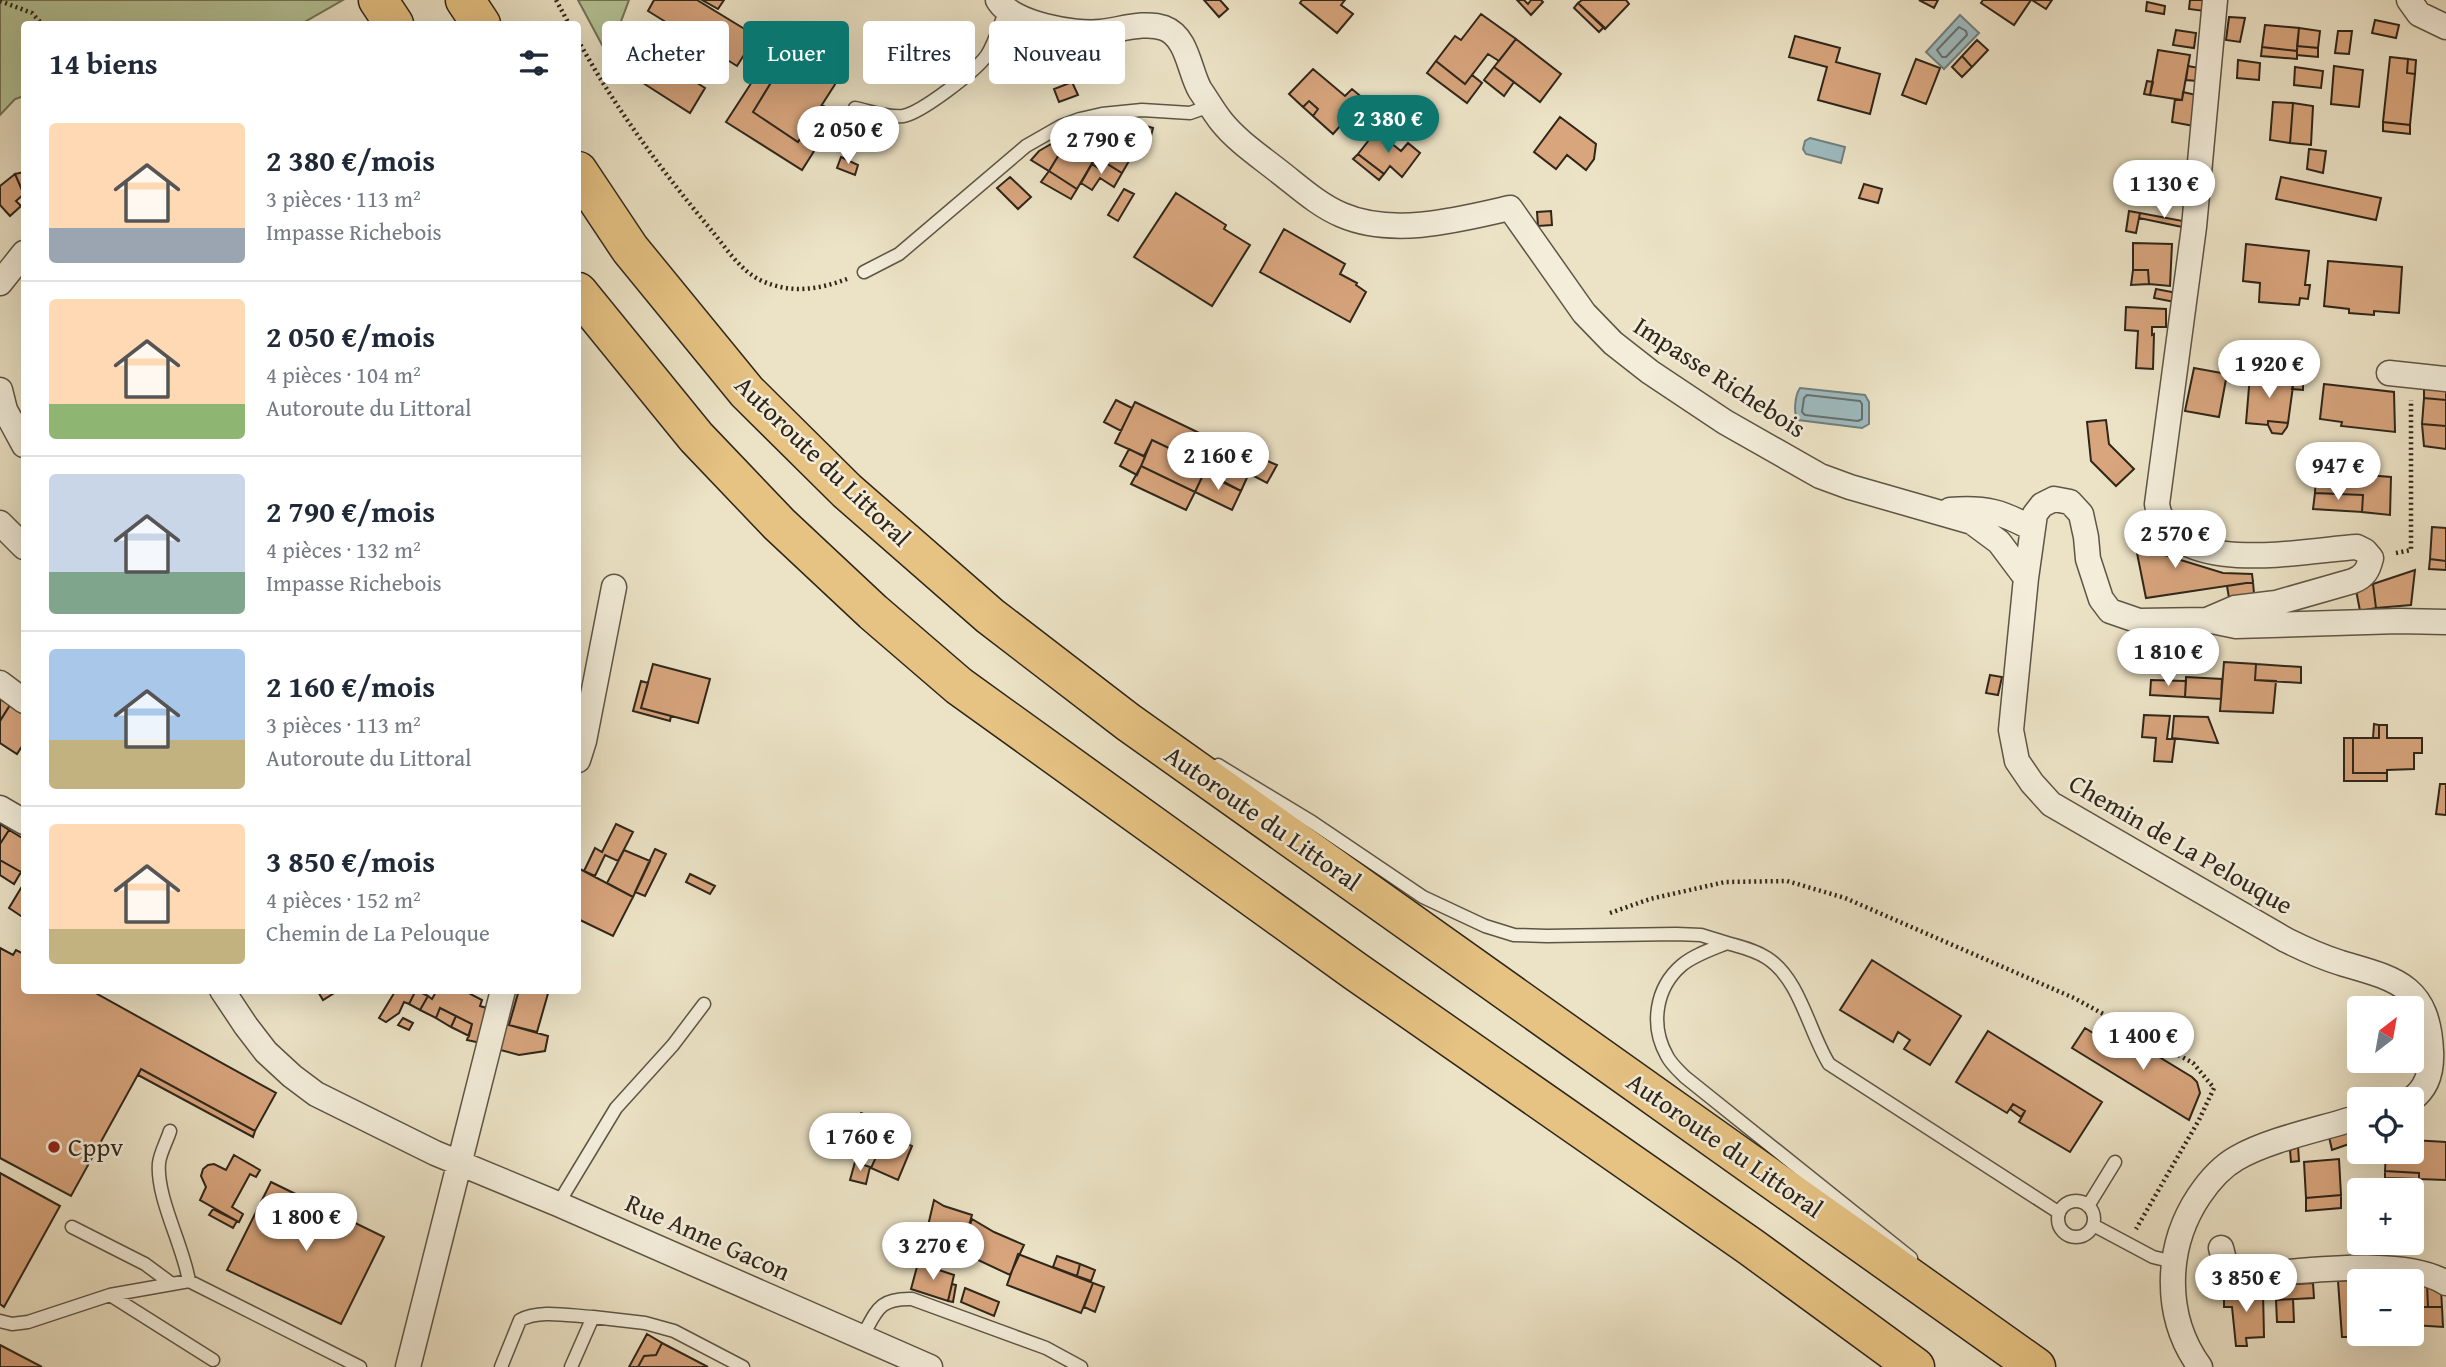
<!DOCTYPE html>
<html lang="fr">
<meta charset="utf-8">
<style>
body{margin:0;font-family:"Gentium Book Plus",serif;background:#f2f2f3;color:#1f2937;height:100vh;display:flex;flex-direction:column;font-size:26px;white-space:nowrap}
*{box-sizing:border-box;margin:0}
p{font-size:23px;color:#747a83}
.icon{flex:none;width:38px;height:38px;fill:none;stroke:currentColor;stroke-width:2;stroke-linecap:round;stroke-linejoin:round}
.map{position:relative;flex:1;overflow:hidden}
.sheet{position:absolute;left:21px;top:21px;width:560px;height:973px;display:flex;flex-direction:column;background:#fff;border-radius:7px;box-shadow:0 7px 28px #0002}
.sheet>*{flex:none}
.guide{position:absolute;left:602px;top:21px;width:665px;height:63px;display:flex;gap:14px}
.needle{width:46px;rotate:31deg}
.controls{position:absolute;left:2347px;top:996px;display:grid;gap:14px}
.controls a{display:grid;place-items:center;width:77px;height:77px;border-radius:7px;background:#fff;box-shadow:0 7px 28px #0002;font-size:35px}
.price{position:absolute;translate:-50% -60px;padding:0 16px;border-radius:24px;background:#fff;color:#222;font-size:23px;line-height:46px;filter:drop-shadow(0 2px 4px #0008)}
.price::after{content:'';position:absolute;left:50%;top:42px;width:21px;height:16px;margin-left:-10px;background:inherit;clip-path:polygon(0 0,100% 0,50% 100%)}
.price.selected{background:#0f766e;color:#fff}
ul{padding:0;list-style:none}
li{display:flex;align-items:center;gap:21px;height:175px;padding:0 28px}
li+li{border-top:2px solid #e0e1e3}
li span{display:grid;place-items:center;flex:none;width:196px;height:140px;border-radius:7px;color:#555}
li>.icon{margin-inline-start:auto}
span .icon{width:84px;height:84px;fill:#fffc;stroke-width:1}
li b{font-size:30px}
h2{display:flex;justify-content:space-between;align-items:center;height:84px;padding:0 28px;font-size:30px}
.tag{padding:0 24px;border-radius:7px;background:#fff;box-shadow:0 7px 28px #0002;font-size:24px;line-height:63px}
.tag.selected{background:#0f766e;color:#fff}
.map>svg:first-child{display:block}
.green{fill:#b5c497;stroke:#727558;stroke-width:2}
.water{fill:#9ebbc0;stroke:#727f7e;stroke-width:2}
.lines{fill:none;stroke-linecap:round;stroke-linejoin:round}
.shore{stroke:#66706d;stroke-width:2}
.building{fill:#d8a57d;stroke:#2f261a;stroke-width:2}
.lane-casing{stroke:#5e5545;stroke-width:15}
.street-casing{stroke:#5e5545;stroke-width:27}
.highway-casing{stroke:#2f261a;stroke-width:41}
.path{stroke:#2f261a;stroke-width:4.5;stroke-dasharray:2 3.5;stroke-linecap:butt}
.lane{stroke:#f3edda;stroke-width:12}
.street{stroke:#f3edda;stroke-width:24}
.highway{stroke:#e6c283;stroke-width:38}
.poi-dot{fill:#8f2418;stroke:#f3edda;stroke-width:2.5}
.labels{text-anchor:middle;stroke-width:5;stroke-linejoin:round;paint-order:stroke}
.street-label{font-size:26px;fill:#2f261a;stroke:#f3edda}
.poi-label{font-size:26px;fill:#2f261a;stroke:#f3edda;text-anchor:start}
</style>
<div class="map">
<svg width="2446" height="1367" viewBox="0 0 2446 1367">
<rect width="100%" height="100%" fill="#ece3c6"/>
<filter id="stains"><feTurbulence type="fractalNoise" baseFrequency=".00286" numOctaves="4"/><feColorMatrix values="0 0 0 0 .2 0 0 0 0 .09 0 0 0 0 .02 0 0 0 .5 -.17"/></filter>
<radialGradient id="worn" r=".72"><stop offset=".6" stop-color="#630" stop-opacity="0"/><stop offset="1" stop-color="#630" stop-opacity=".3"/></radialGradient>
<!-- green -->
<path class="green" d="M0,0H343L301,24H24V96L15,99L0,115Z
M578,0H629L608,56Z"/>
<!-- water -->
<path class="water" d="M1960,15L1979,33L1944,69L1926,52Z
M1810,138L1845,147L1841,163L1806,154L1803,149L1805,141Z
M1800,388L1865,395L1869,402V424L1862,428L1798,420C1793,413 1795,395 1800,388Z"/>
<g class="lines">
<!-- shore -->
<path class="shore" d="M1959,27L1966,31L1967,35L1946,57H1942L1937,50Z
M1807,395L1860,401L1862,404V419L1858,421L1805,415L1802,412L1804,398Z"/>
</g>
<!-- building -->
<path class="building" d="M654,0H697L756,36L737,66L648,11Z
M702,0H724L718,9Z
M1204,0H1220L1228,9L1219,17Z
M1302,0H1345L1341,5L1353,14L1337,33L1300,3Z
M1517,0H1524L1528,4L1531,0H1541L1543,2L1531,15Z
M1582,0H1626L1629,4L1605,29L1578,3Z
M1919,0H1938L1934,8Z
M1983,0H2031L2014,25L1981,3Z
M2032,0H2052L2046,9Z
M2190,0H2206L2204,11L2189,9Z
M2147,2L2165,6L2164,14L2146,11Z
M1578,3L1604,27L1599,32L1574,8Z
M1481,14L1516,39L1499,61L1488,54L1465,84L1436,61L1455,36L1461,40Z
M2229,17L2245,18L2240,42L2226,40Z
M2375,20L2399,25L2396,38L2372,33Z
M2265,25L2299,28L2297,51L2262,47Z
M2299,28L2320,31L2318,48L2297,46Z
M2176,30L2196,33L2194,48L2173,45Z
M2338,31H2352L2349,54L2335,53Z
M1795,36L1840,48L1836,62L1880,74L1870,114L1818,100L1827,67L1789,57Z
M1516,39L1561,74L1540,102L1494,67Z
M776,40L791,49L793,45L806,52L810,50L814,51L822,58L826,59L829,62V67L841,75L798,142L753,112L780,68L765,58Z
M1977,40L1988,50L1972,67L1962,56Z
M2297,46L2318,48V57L2297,55Z
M2262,47L2297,51V59L2261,56Z
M2158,50L2190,55L2182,100L2150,95Z
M1962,56L1972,67L1962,77L1952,67Z
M2390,57L2408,59L2407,73L2415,74L2410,125L2383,122Z
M658,58L705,88L690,113L643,83Z
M1916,59L1940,68L1926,104L1902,95Z
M2408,59L2416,60L2415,74L2407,73Z
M2238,60L2260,63L2259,80L2237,78Z
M1436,61L1465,84L1472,75L1482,83L1467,103L1427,73Z
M2188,66L2199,68L2197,81L2186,80Z
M2334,66L2363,70L2359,107L2331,104Z
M1494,67L1514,82L1504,96L1484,80Z
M2295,67L2323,71L2321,88L2294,85Z
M761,68L775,76L753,112L798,142L822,105L837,115L802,170L726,122Z
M1313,69L1345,96L1352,89L1364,99L1333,134L1313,116L1318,109L1309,101L1303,107L1289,94Z
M2147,81L2153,82L2150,95L2144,94Z
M1072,82L1078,95L1059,102L1054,89Z
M2183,92L2196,95L2194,126L2172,122L2175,99L2182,100Z
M1309,101L1318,109L1313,116L1303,107Z
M2273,102L2293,103L2290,143L2270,140Z
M2293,103L2313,106L2311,145L2290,143Z
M1560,117L1596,144L1594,159L1586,170L1567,155L1556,169L1534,152Z
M2383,122L2410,125V134L2383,131Z
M1139,124L1153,128L1151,136L1137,133Z
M1376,131L1401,151L1408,143L1420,153L1402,177L1390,166L1384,174L1358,154Z
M1076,133L1102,146L1077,189L1049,171L1066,143L1069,145Z
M1058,140L1066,143L1049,171L1031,160L1039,151Z
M1102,146L1111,152L1101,170L1092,164Z
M2309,149L2326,151L2323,173L2307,169Z
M1111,152L1129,161L1122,173L1106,163Z
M1358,154L1384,174L1379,180L1353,159Z
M841,157L858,165L855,175L837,168Z
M1106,163L1122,173L1114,187L1100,178L1092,190L1081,183L1092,164L1101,170Z
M1049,171L1077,189L1071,199L1041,182Z
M24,172V195L15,174Z
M15,174L24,194L16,201L21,206L10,216L0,205V186Z
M1010,177L1031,197L1018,209L997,188Z
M2281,177L2381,198L2376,220L2276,199Z
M1864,184L1882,189L1878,203L1859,198Z
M1124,189L1134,194L1118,221L1108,215Z
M1176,193L1226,225L1224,229L1250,245L1212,306L1134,257Z
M1551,211L1552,225L1538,226L1537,212Z
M2129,211L2140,213L2136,233L2126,231Z
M2140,213L2188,222L2187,228L2139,218Z
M1284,229L1345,264L1340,274L1357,283L1356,285L1366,292L1350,322L1260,272Z
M2133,243L2172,244L2170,286L2149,284L2148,270H2133Z
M2246,244L2309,251L2305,285H2310L2308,299L2300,298L2299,305L2259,302L2260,283L2243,281Z
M2328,261L2402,267L2399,313L2374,311V315L2349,313V309L2324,306Z
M2133,270H2148L2149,284L2131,285Z
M2156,289L2177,293L2175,302L2154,298Z
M2126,307L2166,309V327H2152V335L2154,334L2153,369L2136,368L2138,331L2125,330Z
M2194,368L2227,374L2219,417L2185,411Z
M2250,375L2294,379L2288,423L2268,421V425L2246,423Z
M2294,379L2303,380V390L2292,389Z
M2324,384L2394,392L2395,432L2341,426L2342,422L2320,419Z
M2424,386L2446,387V400L2424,398Z
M2424,398L2446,400V426L2422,424Z
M1116,400L1132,408L1121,431L1104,422Z
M1135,402L1218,442L1207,466L1152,440L1144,456L1115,443Z
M2106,420L2109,444L2134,469L2116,486L2091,461L2087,422Z
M2268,421L2288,423L2287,427L2282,434L2272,433L2268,425Z
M2422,424L2446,426V449L2424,446Z
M1221,436L1240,444L1222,481L1204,473Z
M1152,440L1207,466L1195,492L1141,466Z
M1240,444L1258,453L1241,491L1222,481Z
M1129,449L1145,457L1137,475L1120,466Z
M1260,458L1277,465L1267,483L1252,475Z
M1141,466L1195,492L1186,510L1131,484Z
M2316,471L2391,477L2390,515L2362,512L2363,495L2315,493Z
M1204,473L1241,491L1232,510L1195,492Z
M2315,493L2363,495L2362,512L2313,509Z
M2131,523L2149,525L2161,554L2223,573L2252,574L2253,582L2146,598Z
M2432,527L2446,528V561L2430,559Z
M2430,559L2446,561V570L2429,569Z
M2415,570L2411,605L2376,608L2373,584Z
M2253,582L2254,594L2229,598L2227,586Z
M2373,584L2376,608L2360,611L2356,590Z
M2224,662L2256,664L2255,680L2276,681L2273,713L2220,711Z
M653,664L710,679L698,723L641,708Z
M2256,664L2301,667V683L2255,680Z
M1990,675L2002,677L1998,695L1986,693Z
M2186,677L2222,679L2221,699L2185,697Z
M2151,680L2186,681L2185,697L2150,695Z
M641,681L648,683L641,708L671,716L670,721L633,711Z
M0,699L10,705L0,721Z
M10,705L24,715V743L17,754L0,743V721Z
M2144,715L2170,716L2167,739H2175L2172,762L2154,761L2156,738L2142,737Z
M2174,716L2208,717L2218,743L2172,738Z
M2374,724L2379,725V738H2373Z
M2379,725H2387V738H2422V753H2414V769L2387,770V773H2353V738H2379Z
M2344,738H2353V773H2387V781H2344Z
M2440,784H2446V815L2436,814Z
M0,824L9,830L0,844Z
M616,824L633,832L618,861L605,855L595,876L584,871L595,848L602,852Z
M9,830L24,839V867L21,872L0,860V844Z
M655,849L666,854L645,896L635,892Z
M624,850L650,861L633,897L607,883Z
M0,860L21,872L14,884L0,875Z
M578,868L633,897L613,936L578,919Z
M690,874L715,886L710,894L686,882Z
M24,883V918L9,908Z
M0,948L13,955L16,950L24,954V990H90L276,1093L255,1131L141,1069L71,1196L0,1158Z
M1872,960L1961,1016L1930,1065L1904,1049L1910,1040L1898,1032L1893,1042L1840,1010Z
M317,990H339L323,1000Z
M396,990H416L409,1004L404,1002L399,1013L386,1022L379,1018Z
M416,990L428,996L420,1010L409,1004Z
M437,990H463L482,1000L480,1006L490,1009L481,1043L467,1040L472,1024L440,1008L436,1018L420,1010L428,996L432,999Z
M511,990H519L509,1025L502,1023Z
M519,990H549L537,1032L509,1025Z
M440,1008L456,1016L451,1027L436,1018Z
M456,1016L472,1024L469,1036L451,1027Z
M403,1018L413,1023L409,1030L398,1025Z
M502,1023L548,1036L545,1051L519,1055L493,1048Z
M2085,1028L2129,1055L2136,1043L2192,1077L2197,1082L2200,1093L2189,1120L2072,1048Z
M1988,1031L2102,1102L2070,1152L2019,1122L2025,1111L2013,1104L2007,1113L1956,1082Z
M141,1069L255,1131L253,1137L138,1075Z
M2013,1104L2025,1111L2021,1117L2010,1109Z
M861,1113L874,1118L877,1123L870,1140L853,1133Z
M2348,1131L2349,1144L2332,1150L2329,1137Z
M886,1135L912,1146L898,1180L871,1168Z
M2412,1140L2446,1142V1180L2419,1179V1173L2385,1171L2386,1152H2412Z
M2296,1146H2298L2299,1161L2291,1162L2290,1150L2296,1148Z
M234,1155L260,1170L256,1177L250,1174L232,1207L243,1214L239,1222L200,1200L206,1187L201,1176L203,1169L208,1165L214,1164L226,1170Z
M2339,1159L2341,1195L2306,1198L2304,1162Z
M855,1162L870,1167L866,1184L850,1180Z
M2385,1171L2419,1173V1179L2385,1178Z
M0,1173L60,1206L4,1307L0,1304Z
M271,1182L384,1237L341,1324L227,1270Z
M2341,1195V1208L2306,1211V1198Z
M934,1200L944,1206L972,1215L961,1252L924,1243Z
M213,1209L237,1221L233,1228L209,1215Z
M972,1219L994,1232L1024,1245L1010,1275L961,1252Z
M1018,1254L1093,1283L1081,1313L1007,1285Z
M1057,1256L1080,1264L1077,1276L1053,1267Z
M918,1263L954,1275L948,1301L911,1289Z
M1080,1264L1095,1270L1091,1281L1077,1276Z
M2364,1279L2359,1281V1334H2364L2365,1337H2342L2338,1281Z
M1093,1283L1104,1287L1095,1312L1084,1307Z
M2313,1283L2314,1298L2276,1300L2275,1285Z
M952,1284L956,1285L953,1302L948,1301Z
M2412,1284H2427L2428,1307H2412Z
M2427,1284L2441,1290L2442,1307H2428Z
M2224,1287H2233L2234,1291H2263L2264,1337L2246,1338L2247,1346H2236L2232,1307H2224Z
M965,1288L999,1302L994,1316L961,1302Z
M2293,1299L2294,1322H2277L2276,1300Z
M2423,1307H2442L2443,1327L2413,1325V1315L2422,1316Z
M647,1334L662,1343L656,1355L644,1356L638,1367H629Z
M662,1343L708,1367H638L644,1356L656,1355Z
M0,1345L42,1367H0Z"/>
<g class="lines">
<defs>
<path id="lane" d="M855,108C870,111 887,118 903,116C921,113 976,71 987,55C995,42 1000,24 1006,10
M864,272L899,254L1026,146L1061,126L1080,119L1102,114L1142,110L1190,113L1210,106
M1218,765L1312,822L1423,897L1485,926L1514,935L1547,936L1676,934L1701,935L1727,943C1712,949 1694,955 1682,965C1655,988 1650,1026 1667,1056C1671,1064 1679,1071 1685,1077L1911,1258
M1727,943C1741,947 1755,950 1767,958C1800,979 1809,1032 1829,1064L2058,1212
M170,1131C167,1141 160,1153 159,1163C156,1197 183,1245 189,1281
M2058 1219a18 18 0 1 1 36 0a18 18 0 1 1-36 0Z
M558,1204L616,1108L673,1045L704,1004
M2088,1206L2115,1162
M2093,1225L2153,1257L2174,1262
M72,1227L145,1264L172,1284
M110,1295L213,1360
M0,1321L12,1324L28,1322L110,1295L189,1281L360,1367
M862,1337C877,1311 878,1298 912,1299L1046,1348L1081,1367
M501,1367L520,1320C540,1309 570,1316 593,1317
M571,1367L593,1317L645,1323L674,1331L743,1367"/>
<path id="street" d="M998,0C1012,24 1075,35 1101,32C1120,30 1145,21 1164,28C1188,37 1189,71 1200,90C1207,100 1213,111 1221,121C1236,140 1258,155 1277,170C1298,186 1318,205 1342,215C1393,237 1458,220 1510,208L1584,313L1613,343L1650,372L1725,422L1820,476L1850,487L1972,522L1999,542L2026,578
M2215,0L2194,227L2157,504C2169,580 2306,550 2357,547L2365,551L2371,558C2368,570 2365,576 2353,581L2276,603L2235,608L2207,620L2139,621L2110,611L2101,599L2088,559L2086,537L2081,514L2070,502L2054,499L2042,505L2035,514L2026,578L2011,730L2017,761L2032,783L2051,804L2286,940C2304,949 2322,957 2341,963C2396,979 2428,985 2431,1051C2432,1070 2427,1088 2412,1099
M2409,0L2419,14L2446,27
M0,283L24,253
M2389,373L2446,379
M0,390L5,410L24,445
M1950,510C1986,507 2002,512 2033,529
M0,523L24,547
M2207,620L2236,626L2399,621L2446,622
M0,683L24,701
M578,760L584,741L614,587
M0,808L24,822
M222,990L246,1026L266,1052L292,1076L316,1094L435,1153L558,1204L930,1367
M2221,1248L2226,1267L2239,1273L2252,1275C2303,1272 2403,1256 2446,1283
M408,1367L503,990
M2200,1367C2163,1316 2165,1247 2199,1196C2209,1181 2221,1167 2237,1158C2270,1139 2322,1129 2359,1117"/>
<path id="highway" d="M378,0L394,24
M465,0L481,24
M578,171L630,249L747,392L847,491L990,616L1128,722L2036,1367
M578,292L696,437L779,524L873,612L959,686L1355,971L1751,1247L1915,1367"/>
</defs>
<!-- lane casing -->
<use href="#lane" class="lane-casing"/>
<!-- street casing -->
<use href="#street" class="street-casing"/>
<!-- highway casing -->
<use href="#highway" class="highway-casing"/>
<!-- path -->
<path class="path" d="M556,0L569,24
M0,1L32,13L42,24
M578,40C615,108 662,171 712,231C726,248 740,270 760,280C790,294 817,290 847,279
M2396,553L2411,550V400
M1610,913L1650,899L1725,882L1787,881L1845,898L2074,998L2193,1063L2214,1088L2199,1120L2136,1229"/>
<!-- lane -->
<use href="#lane" class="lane"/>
<!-- street -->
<use href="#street" class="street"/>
<!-- highway -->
<use href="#highway" class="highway"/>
</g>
<!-- markers -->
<circle class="poi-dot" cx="54" cy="1147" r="7"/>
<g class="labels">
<!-- street labels -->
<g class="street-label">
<text transform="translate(1720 377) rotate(33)" y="9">Impasse Richebois</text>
<text transform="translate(823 461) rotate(44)" y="9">Autoroute du Littoral</text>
<text transform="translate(1263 818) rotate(35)" y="9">Autoroute du Littoral</text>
<text transform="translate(2181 844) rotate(30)" y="9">Chemin de La Pelouque</text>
<text transform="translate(1725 1145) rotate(35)" y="9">Autoroute du Littoral</text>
<text transform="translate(708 1237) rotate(24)" y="9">Rue Anne Gacon</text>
</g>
<!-- poi labels -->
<g class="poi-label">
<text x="68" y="1156">Cppv</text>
</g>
</g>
<rect width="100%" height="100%" filter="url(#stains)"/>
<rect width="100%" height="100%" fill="url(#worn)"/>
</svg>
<div class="controls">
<a><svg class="needle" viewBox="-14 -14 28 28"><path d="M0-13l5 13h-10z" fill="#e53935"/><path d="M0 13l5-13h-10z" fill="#747a83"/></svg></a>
<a><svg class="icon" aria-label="locate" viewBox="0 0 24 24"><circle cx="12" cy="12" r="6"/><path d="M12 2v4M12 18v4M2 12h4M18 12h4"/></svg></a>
<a>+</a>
<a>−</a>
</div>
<b class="price selected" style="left:1388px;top:155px">2 380 €</b>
<b class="price" style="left:848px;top:166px">2 050 €</b>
<b class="price" style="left:1101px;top:176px">2 790 €</b>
<b class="price" style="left:2164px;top:220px">1 130 €</b>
<b class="price" style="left:2269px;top:400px">1 920 €</b>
<b class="price" style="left:1218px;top:492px">2 160 €</b>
<b class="price" style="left:2338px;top:502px">947 €</b>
<b class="price" style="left:2175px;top:570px">2 570 €</b>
<b class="price" style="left:2168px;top:688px">1 810 €</b>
<b class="price" style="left:2143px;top:1072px">1 400 €</b>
<b class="price" style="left:860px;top:1173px">1 760 €</b>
<b class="price" style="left:306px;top:1253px">1 800 €</b>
<b class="price" style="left:933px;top:1282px">3 270 €</b>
<b class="price" style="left:2246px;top:1314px">3 850 €</b>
<div class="guide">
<a class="tag">Acheter</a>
<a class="tag selected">Louer</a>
<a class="tag">Filtres</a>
<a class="tag">Nouveau</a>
</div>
<section class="sheet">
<h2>14 biens<svg class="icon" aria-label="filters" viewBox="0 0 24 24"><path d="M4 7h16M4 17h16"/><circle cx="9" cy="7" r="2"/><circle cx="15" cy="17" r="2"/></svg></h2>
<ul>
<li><span style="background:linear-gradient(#ffd9b3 75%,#9aa5b1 0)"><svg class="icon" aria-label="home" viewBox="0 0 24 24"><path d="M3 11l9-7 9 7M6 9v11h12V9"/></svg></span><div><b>2 380 €/mois</b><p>3 pièces · 113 m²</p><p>Impasse Richebois</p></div></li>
<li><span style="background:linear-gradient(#ffd9b3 75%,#8fb573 0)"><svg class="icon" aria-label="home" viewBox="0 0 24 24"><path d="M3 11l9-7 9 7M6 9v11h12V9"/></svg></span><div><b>2 050 €/mois</b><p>4 pièces · 104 m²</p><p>Autoroute du Littoral</p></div></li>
<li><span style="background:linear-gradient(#c9d6e8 70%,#7fa58c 0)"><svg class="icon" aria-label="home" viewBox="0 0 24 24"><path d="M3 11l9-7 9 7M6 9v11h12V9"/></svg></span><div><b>2 790 €/mois</b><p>4 pièces · 132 m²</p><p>Impasse Richebois</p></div></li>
<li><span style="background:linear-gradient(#a9c7e8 65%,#c2b280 0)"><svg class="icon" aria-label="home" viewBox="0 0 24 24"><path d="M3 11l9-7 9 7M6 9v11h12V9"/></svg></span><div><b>2 160 €/mois</b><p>3 pièces · 113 m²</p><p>Autoroute du Littoral</p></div></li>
<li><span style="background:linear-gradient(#ffd9b3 75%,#c2b280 0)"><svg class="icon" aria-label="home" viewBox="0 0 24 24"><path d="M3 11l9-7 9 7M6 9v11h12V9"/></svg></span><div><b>3 850 €/mois</b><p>4 pièces · 152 m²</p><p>Chemin de La Pelouque</p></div></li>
</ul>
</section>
</div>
